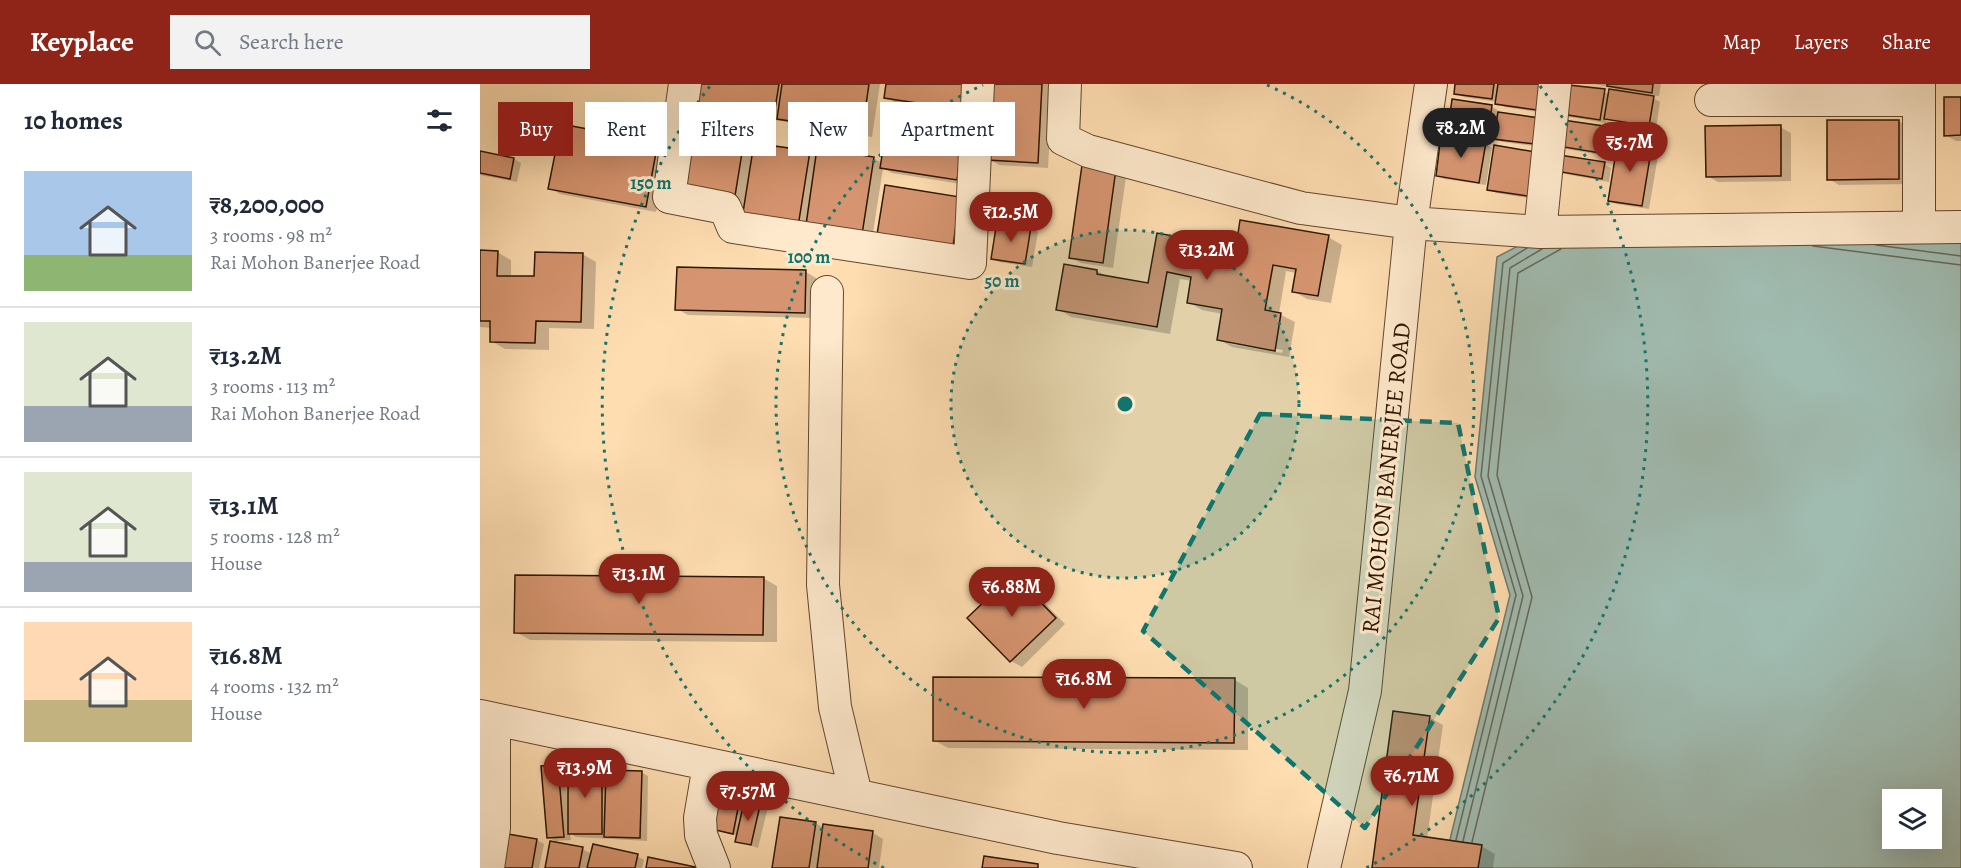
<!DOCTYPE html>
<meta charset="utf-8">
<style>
body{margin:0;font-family:Alegreya,serif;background:#f2f2f3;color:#1f2937;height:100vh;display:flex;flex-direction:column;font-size:22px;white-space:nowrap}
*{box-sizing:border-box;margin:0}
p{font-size:20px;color:#747a83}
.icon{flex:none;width:33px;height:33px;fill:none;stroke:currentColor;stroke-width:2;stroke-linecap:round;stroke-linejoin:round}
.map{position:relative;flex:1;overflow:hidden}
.drawer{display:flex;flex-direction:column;background:#fff;width:480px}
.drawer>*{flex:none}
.banner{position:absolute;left:18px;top:18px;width:570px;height:54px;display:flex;gap:12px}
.fabs{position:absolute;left:1402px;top:705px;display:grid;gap:12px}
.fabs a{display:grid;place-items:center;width:60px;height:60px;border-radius:0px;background:#fff;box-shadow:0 6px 24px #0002;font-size:30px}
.price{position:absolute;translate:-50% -51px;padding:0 14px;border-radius:21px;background:#8f2418;color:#fff;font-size:20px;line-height:39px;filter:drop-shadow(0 2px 3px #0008)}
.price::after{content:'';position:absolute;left:50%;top:36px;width:18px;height:14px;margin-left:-9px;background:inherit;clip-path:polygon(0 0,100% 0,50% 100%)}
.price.selected{background:#222;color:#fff}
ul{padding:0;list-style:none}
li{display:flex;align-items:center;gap:18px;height:150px;padding:0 24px}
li+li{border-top:2px solid #e0e1e3}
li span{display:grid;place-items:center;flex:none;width:168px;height:120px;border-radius:0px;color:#555}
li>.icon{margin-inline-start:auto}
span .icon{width:72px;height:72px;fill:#fffc;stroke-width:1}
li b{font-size:26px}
h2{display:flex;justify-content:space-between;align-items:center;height:72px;padding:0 24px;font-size:26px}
.chip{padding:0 21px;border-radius:0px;background:#fff;box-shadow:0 6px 24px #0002;font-size:21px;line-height:54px}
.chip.selected{background:#8f2418;color:#fff}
header{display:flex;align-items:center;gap:36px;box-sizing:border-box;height:84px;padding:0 30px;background:#8f2418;color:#fff}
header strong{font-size:28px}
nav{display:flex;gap:33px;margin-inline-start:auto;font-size:21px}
.search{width:420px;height:54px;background:#f2f2f3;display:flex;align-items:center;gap:15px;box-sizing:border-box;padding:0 21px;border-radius:0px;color:#747a83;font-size:22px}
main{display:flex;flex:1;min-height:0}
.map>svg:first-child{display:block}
.water{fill:#a0bbb0;stroke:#72796a;stroke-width:1.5;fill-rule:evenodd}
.shadow{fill:#0003;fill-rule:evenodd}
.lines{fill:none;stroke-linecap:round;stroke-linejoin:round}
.shore{stroke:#676858;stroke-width:1.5}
.building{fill:#d69570;stroke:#2e1500;stroke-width:1.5}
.minor-casing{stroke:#62472c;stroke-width:34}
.minor{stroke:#fee9cc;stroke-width:32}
.marked{fill:#0f766e;fill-opacity:0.2;stroke:#0f766e;stroke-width:4.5;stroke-dasharray:12 8;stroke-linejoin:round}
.ring{fill:none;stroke:#0f766e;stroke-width:3;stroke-dasharray:3 6}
.labels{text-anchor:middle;stroke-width:6;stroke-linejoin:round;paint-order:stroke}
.street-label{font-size:24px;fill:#2e1500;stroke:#fee9cc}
.centre{fill:#0f766e;stroke:#fee9cc;stroke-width:3}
.ring-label{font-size:18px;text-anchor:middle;font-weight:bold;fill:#0f766e;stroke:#fee9cc;stroke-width:6;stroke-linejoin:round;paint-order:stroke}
</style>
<header>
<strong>Keyplace</strong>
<div class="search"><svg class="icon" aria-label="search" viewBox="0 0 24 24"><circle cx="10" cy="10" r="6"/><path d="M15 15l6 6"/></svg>Search here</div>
<nav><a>Map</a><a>Layers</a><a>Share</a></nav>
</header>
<main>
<section class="drawer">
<h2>10 homes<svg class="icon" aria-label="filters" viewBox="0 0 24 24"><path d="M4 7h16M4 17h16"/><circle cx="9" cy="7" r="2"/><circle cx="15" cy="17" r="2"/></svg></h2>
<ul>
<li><span style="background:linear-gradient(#a9c7e8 70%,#8fb573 0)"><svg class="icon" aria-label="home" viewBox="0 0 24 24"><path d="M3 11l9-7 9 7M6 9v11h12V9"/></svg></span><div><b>₹8,200,000</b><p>3 rooms · 98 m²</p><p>Rai Mohon Banerjee Road</p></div></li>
<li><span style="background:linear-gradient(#dfe7d0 70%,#9aa5b1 0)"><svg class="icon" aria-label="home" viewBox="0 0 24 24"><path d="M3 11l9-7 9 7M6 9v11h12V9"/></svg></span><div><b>₹13.2M</b><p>3 rooms · 113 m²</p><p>Rai Mohon Banerjee Road</p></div></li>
<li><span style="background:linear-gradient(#dfe7d0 75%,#9aa5b1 0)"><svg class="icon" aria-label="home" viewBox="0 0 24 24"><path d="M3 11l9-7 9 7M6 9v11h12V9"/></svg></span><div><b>₹13.1M</b><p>5 rooms · 128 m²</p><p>House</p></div></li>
<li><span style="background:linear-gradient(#ffd9b3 65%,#c2b280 0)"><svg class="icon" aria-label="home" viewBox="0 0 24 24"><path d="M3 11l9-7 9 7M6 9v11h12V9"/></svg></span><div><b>₹16.8M</b><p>4 rooms · 132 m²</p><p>House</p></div></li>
</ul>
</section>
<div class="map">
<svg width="1481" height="784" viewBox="0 0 1481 784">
<rect width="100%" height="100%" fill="#feddb1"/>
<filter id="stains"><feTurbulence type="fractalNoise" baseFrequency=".00333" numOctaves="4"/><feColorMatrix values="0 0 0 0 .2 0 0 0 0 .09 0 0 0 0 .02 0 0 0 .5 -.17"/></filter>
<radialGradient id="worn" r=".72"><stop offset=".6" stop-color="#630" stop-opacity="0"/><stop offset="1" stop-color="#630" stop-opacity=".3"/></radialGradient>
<!-- water -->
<path class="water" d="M1326,138L1481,159V784H963L1030,511L995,393L1017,173L1076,142ZM1413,716H1452V754H1413Z"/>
<!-- shadow -->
<path class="shadow" d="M219,0H400L392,53L227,24L217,18Z
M408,0H498L494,31L416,19L406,13Z
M513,0H573L568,84L519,81L509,75Z
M977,0H1075L1071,30L1024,23L1017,18L983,13L976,9Z
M1086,0L1130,10L1141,8L1131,3L1114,0H1181L1179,12L1168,11L1180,18L1176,45L1127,35L1126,39L1084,32Z
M1481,14V57H1476L1465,51Z
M1012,23L1019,27L1018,29L1061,63L1022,58L1015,53L976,49L969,45Z
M1077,37L1130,45L1137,49L1133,73L1080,64Z
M1418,37L1429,43V100L1359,101L1349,95Z
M266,39L277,45L274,60L329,69L338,73L393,74L402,79L485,41L487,101L412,89L403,84L391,162L265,123L212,115Z
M82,41L178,60L188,66L176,128L80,110L70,104Z
M1300,43L1311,49V97L1238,98L1227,92Z
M1005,60L1012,64L1006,101L964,95L957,91Z
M1172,62L1179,66L1169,125L1136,120L1129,116Z
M1015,63L1061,116L1016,109L1009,105Z
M0,69L34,75L41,79L37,98L0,91Z
M1124,80L1131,84L1129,98L1079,89L1072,85Z
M603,83L646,93L633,184L601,179L590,173Z
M551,144L558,148L552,183L519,178L512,174Z
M678,151L757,164L848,153L862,161L851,219L827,215L813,207L816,189L806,187L799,230L815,238L809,273L752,263L738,255L743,230L722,226L709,218L712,197L700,195L690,250L591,233L578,225L617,187L628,193L669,200ZM751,257L803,266L802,269L751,260Z
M0,168H17L31,176V193L56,194L102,170L116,178L114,245L69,244V266L25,265L11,257L12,244L0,243Z
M326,188L336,194L335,234L208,231L197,225Z
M533,492L544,498L585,540L542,583L531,577Z
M283,494L297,502V558L50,556L36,548Z
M755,596L768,604V666L468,664L454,656Z
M949,633L963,641L947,755L1001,762L1015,770L1013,784H893Z
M78,682L85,686L87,710L121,682L128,687L161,688L168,692L167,757L96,753L90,749L91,756L75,757L68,753L63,683Z
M261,711L288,723L278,764L257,757L258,752L229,744Z
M335,739L344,744L393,749L403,755L399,784H294Z
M57,756L64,760L59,784H17Z
M102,765L112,770L157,772L164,776L162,784H66Z"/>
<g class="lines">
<!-- shore -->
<path class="shore" d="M1396,161L1481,172
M1333,162L1481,181
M976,756L1036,511L1001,392L1023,179L1047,164
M983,757L1043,512L1008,392L1030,184L1062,165
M992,758L1052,513L1017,391L1038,189L1081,165"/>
</g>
<!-- building -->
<path class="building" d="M218,0H299L294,31L215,19Z
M302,0H389L382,48L297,35Z
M406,0H487L483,26L404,14Z
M511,0H562L558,79L507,76Z
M975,0H1014L1012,15L974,10Z
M1018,0H1068L1064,27L1015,20Z
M1079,0L1125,5L1120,36L1075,29Z
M1127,0H1173L1172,9L1127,2Z
M1129,5L1174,12L1169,42L1124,35Z
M1464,13H1481V51L1464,52Z
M972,15L1012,21L1008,52L968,46Z
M409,28L486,39L477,96L400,84Z
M1018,28L1059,34L1055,60L1013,55Z
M212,30L267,38L254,118L200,110Z
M1076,35L1130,43L1126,70L1072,61Z
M1347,36H1419V95L1347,96Z
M81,40L178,58L166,123L68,105Z
M1301,41V92L1226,93L1225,42Z
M961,51L1006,58L999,99L956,92Z
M1138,56L1172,61L1162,122L1128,117Z
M274,59L330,67L317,149L261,141Z
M1014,61L1061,69L1054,113L1007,106Z
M337,64L394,73L381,157L325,148Z
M0,67L34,74L30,95L0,89Z
M1073,70L1125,78L1122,95L1070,86Z
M602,81L636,85L623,179L589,174Z
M405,101L480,113L472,169L396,157Z
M760,136L849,151L838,212L812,208L816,185L793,181L785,226L801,229L795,267L737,256L742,225L707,219L711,193L687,188L677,243L576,226L584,180L617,186V190L668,199L677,149L756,163Z
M517,137L551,143L545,180L511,175Z
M0,166L18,167L17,192H54L55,168L103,169L101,238L56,237L55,259L10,258V237H0Z
M197,183L326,186L325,229L195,226Z
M533,490L576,534L530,578L487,534Z
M35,491L284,493L283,551L34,549Z
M453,593L755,594L754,659L453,657Z
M913,627L950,632L933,751L1002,761L998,784H892Z
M122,680V750H88V681Z
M78,681L84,753L67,754L61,682Z
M126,686L162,687L160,754L124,753Z
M236,704L261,709L253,750L227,744Z
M265,714L281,717L271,761L255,758Z
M300,733L336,738L329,784H292Z
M343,740L393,747L388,784H337Z
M22,749L57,755L52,784H16Z
M70,757L103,763L99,784H65Z
M113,760L158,770L155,784H107Z
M504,772L558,780V784H502Z
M168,773L220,784H166Z"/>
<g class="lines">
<defs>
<path id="minor" d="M205,0L189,113L245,124L253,143L490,179L498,0
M585,0L583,55L608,67L821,124L931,139L1060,148L1481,143
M1231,16H1439
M1439,143V0
M1060,148L1075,0
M347,208L343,501L355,623L376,711
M0,632L578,754L756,784
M229,681L220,734L221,751L234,784
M8,784L14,744V635
M844,784L885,607L931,139L951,0"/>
</defs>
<!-- minor casing -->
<use href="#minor" class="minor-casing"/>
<!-- minor -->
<use href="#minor" class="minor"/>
</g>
<!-- marked area -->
<path class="marked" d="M780,330L978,339L1019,534L885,744L663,547Z"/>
<!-- distance rings -->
<circle cx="645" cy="320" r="174" fill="#0f766e" fill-opacity=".12"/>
<g class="ring">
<circle cx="645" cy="320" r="174"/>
<path d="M787 1A349 349 0 1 1 503 1"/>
<path d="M404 784A523 523 0 0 1 230 2M1060 2A523 523 0 0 1 886 784"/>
</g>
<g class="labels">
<!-- street labels -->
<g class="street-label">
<text transform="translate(906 394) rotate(-84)" y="8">RAI MOHON BANERJEE ROAD</text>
</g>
</g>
<circle cx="645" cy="320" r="9" class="centre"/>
<g class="ring-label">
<text x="171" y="105">150 m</text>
<text x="329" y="179">100 m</text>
<text x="522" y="203">50 m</text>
</g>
<rect width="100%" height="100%" filter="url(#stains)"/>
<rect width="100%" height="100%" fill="url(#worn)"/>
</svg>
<div class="fabs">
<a><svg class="icon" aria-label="layers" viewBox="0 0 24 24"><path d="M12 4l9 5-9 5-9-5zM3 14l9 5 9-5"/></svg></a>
</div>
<b class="price selected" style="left:981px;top:75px">₹8.2M</b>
<b class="price" style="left:1150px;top:89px">₹5.7M</b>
<b class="price" style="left:531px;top:159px">₹12.5M</b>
<b class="price" style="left:727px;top:197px">₹13.2M</b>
<b class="price" style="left:159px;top:521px">₹13.1M</b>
<b class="price" style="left:532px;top:534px">₹6.88M</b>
<b class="price" style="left:604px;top:626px">₹16.8M</b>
<b class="price" style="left:105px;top:715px">₹13.9M</b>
<b class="price" style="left:932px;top:723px">₹6.71M</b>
<b class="price" style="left:268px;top:738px">₹7.57M</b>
<div class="banner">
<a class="chip selected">Buy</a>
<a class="chip">Rent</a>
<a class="chip">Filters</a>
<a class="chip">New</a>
<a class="chip">Apartment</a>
</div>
</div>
</main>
